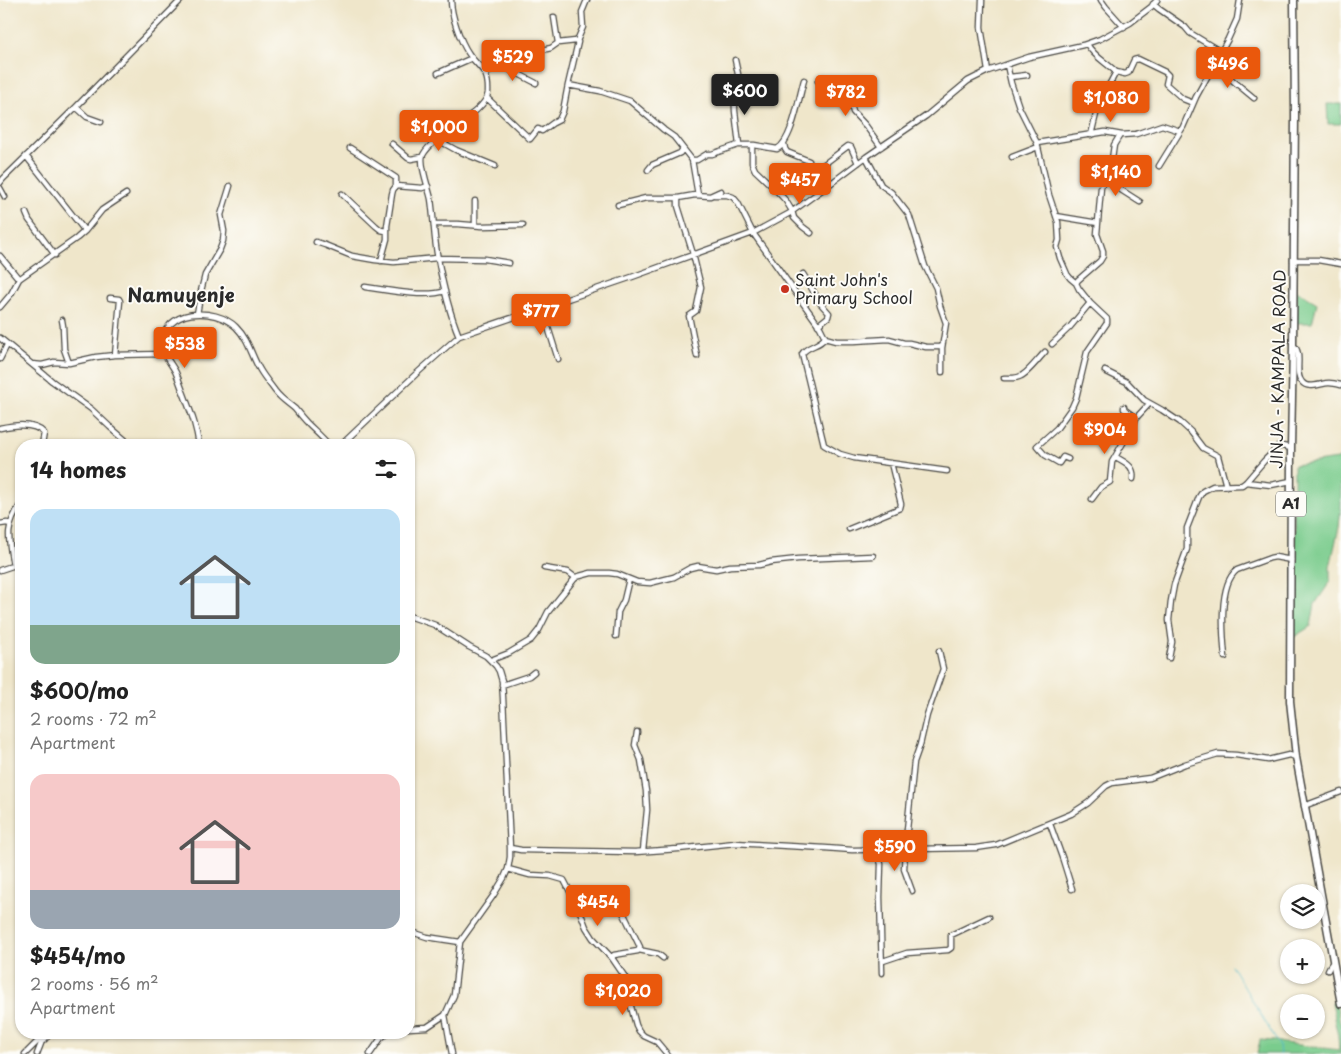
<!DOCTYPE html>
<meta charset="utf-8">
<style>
body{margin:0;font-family:"Playpen Sans",sans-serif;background:#f2f2f2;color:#222;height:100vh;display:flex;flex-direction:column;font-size:19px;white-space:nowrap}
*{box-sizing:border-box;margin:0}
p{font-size:16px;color:#767676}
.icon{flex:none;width:28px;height:28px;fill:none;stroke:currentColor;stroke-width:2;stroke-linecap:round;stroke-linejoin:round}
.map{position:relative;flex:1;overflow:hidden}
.drawer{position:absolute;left:15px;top:439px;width:400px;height:600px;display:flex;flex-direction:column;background:#fff;border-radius:20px;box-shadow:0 1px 4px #0004}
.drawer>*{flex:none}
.controls{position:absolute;left:1280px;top:884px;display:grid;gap:10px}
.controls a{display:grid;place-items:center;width:45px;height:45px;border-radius:50%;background:#fff;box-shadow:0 1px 4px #0004;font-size:25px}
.price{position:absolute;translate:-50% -42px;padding:0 11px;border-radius:5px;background:#ea580c;color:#fff;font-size:16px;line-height:32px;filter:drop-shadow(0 1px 2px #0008)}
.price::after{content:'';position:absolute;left:50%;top:30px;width:15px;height:11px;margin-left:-8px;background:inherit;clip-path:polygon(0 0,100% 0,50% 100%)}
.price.on{background:#222;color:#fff}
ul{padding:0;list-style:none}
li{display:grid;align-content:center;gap:10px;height:265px;padding:0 15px}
li span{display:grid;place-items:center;height:155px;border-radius:15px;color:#555}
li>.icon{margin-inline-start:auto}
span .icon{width:90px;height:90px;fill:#fffc;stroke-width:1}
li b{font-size:21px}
h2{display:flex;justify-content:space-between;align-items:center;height:60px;padding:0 15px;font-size:21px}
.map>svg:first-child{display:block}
.green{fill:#7acc8d;stroke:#527c5c}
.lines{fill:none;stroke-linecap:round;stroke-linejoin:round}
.stream{stroke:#4db9c8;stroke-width:1}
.minor-casing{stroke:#484743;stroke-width:7}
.highway-casing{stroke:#484743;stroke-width:9}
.minor{stroke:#fff;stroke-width:4.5}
.highway{stroke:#fff;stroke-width:6}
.poi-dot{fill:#c8321e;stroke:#fdfcf7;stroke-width:2}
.labels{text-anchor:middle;stroke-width:4;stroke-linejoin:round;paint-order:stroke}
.shield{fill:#fdfcf7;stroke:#6a6a68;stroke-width:1}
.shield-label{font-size:15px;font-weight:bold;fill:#2b2b2b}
.poi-label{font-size:16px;fill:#2b2b2b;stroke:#fdfcf7;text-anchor:start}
.street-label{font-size:16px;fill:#2b2b2b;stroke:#fdfcf7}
.quarter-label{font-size:19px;font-weight:bold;fill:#2b2b2b;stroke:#fdfcf7}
</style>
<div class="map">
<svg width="1341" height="1054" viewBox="0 0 1341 1054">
<rect width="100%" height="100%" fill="#fdfcf7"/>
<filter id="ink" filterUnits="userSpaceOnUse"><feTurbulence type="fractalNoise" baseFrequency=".02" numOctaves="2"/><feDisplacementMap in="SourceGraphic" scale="10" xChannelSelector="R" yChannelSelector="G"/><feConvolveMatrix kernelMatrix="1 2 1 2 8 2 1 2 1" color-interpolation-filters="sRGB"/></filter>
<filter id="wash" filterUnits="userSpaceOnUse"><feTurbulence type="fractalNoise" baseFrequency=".0096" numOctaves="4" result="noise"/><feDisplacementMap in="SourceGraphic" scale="20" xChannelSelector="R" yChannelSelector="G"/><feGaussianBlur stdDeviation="1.12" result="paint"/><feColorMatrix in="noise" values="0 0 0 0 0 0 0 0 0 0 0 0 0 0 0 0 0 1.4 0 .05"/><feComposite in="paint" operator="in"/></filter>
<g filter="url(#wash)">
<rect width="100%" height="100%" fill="#efe6ca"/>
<!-- green -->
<path class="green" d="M1327,104H1341V124H1328Z
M1297,291L1317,303L1312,323H1295Z
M1341,456V506L1339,527L1330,567V582L1315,604L1311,626L1294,637V465L1338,459Z
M1336,1001L1341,1027V1054H1257L1260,1040L1275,1041L1284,1043L1339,1050L1338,1036L1334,1018L1335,1017L1332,1002Z"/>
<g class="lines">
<!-- stream -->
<path class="stream" d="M1231,965L1279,1045L1280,1054"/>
</g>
</g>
<g filter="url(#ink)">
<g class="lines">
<defs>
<path id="minor" d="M451,0C451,15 460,41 469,54C480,70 489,69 488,93C486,113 434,134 423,155C419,163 429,189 431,199C434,219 434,240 438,259C443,286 449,312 459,336
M982,0L981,27L988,71
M1101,0L1106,7L1124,27
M1153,4L1159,9L1185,27L1190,33L1221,52
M554,17L558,43
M577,41L583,27L582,12L587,0
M1087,44C1094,57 1106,62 1116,72L1098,106L1091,135
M735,60L738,74L736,79
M501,63L509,69L536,83
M1007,65L1011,83L1019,107L1037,143L1049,195L1058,222L1059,240L1057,247L1060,258L1067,274L1070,278L1076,283L1079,289L1090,303L1070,327L1052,344
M1214,65L1254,98
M1116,72L1125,74L1128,73L1134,60L1138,59L1165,72L1168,75L1166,84L1183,99L1193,103
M438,73L472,58
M486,74L507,58L551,48L558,43L576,41L578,42L568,85L600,91L630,101L664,130L674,137L692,160H697L707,154H712L738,145H754L777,149C792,142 799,97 804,80
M1010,77L1027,75
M818,81L845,94L850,99L853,112L866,126L881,147
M487,98L530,139L538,129L542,131L553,123L559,120L563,111L568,85
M76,107L87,117L101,122
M438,140L456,150L495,166
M1037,143L1105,132L1122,135L1136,134L1162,125L1180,131
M392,144L408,158L411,159L422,157
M784,144L785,149L787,152L809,161
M739,145L735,111L734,82L736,79H747
M752,145V163L755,170L775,189L786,201L792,211L794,218L803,227L811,233
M350,148L396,178V186L393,190L392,194L387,226V239L381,261
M26,156L85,231
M866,157L881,185L891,192L909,215L925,266L936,288L940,306L946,323L942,348V372
M1012,157L1038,147
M692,160L698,195
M1159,166L1183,127L1196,97L1228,39L1237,19L1240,0
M648,170L652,165L680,153L683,149
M815,171L848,146L851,147L858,163
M1105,176L1118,188L1140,202
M0,183L3,179L76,107L181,0
M396,186L422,188L428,186
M0,188L5,197
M342,194L376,226L381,230L386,231
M714,195H727L733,197L738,203L753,233L820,327L825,337C821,346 807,345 802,354L824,445L840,454L854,458L947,471
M678,198L695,195L710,196L721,191
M475,201V225
M618,205L646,198H678V206L693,254L701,287L696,311L689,316L697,356
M26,213L29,220L55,255
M1056,216L1098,223
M435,224H458L482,226L523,225
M316,242L325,245L352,256L375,260L394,262L437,258L485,259L509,263
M0,256L19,279
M1293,260H1318L1341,264
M803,274L821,304L829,313L828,317L818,325
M1076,283L1078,280L1100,261L1103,256V251L1097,234L1101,187L1105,176L1116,165L1112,159L1114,145L1120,135
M365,287C385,290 426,298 445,291
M110,298L119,299L120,301L115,355
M0,307L11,294L19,279L77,238L85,231L102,210L126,194
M542,308L558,359
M197,314L201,291L205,275L220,249L223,241L224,231L221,215L230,186
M62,320L63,326L64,349L69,363
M0,338L52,381L91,409L110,427L131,445
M825,338L836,341H854L889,339L904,343H909L926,347H942
M1293,345C1304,354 1293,372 1302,382C1308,390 1321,383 1329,383C1333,383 1337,384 1341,385
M0,359L7,345
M32,364L42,365L54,362L69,363L96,357L115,355L164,354
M1105,371L1127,382L1144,400L1162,410L1180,422L1191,432L1203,448L1218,456L1226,486
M1004,378C1010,378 1016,379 1021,376C1028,373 1039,358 1045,352
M1124,407V409L1136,418L1149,404
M0,428C13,425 34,422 44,433L42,445
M199,445C196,424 191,413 184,394C181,387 179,380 176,373C172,364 163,356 162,346C162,308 215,306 236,327C249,340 251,355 260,370C264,377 270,384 275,391C281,399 288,403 295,409C299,414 303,419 307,423C315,431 322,437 329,445
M341,445L416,374L459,336L632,277L753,233L790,213L822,190L866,157L926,116L968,81L988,71L1029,57L1083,45L1100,39L1130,23L1151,7L1157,0
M1116,457C1126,463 1135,466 1133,479
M1068,459L1063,457L1059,463L1045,455L1037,446L1057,428L1072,407L1076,398L1087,352L1107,323V319L1090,303
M1246,482L1271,485L1291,481
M1092,499L1101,487L1110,482L1112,462L1134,424L1136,418
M0,524L7,523L10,524
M849,529L900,508L901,504L891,463
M13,565C8,538 5,527 21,504
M544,568L568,572L576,578
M0,570L21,563
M409,616L435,625L469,647L486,656L496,666L499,671L502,681L503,698L510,848V857L508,869L504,878L493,896L460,942L454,995L445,1015L427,1027L409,1028
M616,636L618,612L624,600L629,579
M1225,657C1223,636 1218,584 1237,570L1270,558L1275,557L1291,560
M1169,658L1172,642L1169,620L1171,601L1174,585L1187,549V528L1199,497L1203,491L1213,486L1242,485L1246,482L1264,461L1278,447L1282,446L1291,448
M491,660L509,653L531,640L539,630L548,612L576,577L591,573H609L617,574L637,582L650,583L674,577L690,568L698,566L716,569L730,566L759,565L771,562L798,559L873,556
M502,685L529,676L534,672
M637,732L635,745L641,760L646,791L647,810L643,851
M1304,806L1341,792
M1050,824L1063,860L1072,889
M510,848L521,850L635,852L678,849L735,843L825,848L852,850L976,848L996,845L1071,814L1088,803L1106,786L1112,783L1150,778L1185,764L1218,754L1236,755L1268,760L1289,755L1296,757
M877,850L881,864L880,897L882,973
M508,869L530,875L550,876L564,880L575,901L610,897L616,898L640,947L638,951L614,955L612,958
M912,891L904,869L905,849L914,762L920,745L927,715L943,669L939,651
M576,901L586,927L593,938L612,958L625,977L630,1003L636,1025L639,1031L644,1036L657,1042L667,1054
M409,931L427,937L460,942
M639,950L658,954L663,958
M883,961L907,953L948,950L951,948V935L989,917
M1328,970L1330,966L1333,962
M19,998L21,1004
M445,1015L452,1054
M34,1032L39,1040
M25,1054L39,1040L43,1041L52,1032
M37,1054L42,1041
M370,1054L381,1038L389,1032"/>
<path id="highway" d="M1294,0L1295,116L1293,345L1291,448L1290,701L1296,757L1341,1004"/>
</defs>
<!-- minor casing -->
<use href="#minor" class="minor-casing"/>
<!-- highway casing -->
<use href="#highway" class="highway-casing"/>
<!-- minor -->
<use href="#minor" class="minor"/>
<!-- highway -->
<use href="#highway" class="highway"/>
</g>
</g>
<!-- markers -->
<circle class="poi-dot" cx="785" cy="289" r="5"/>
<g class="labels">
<!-- shield labels -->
<rect class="shield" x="1276" y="491.5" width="30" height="25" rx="4"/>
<g class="shield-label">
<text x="1291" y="509">A1</text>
</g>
<!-- poi labels -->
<g class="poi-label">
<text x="795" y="286">Saint John's<tspan x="795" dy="18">Primary School</tspan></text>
</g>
<!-- street labels -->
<g class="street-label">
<text transform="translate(1278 369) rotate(-89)" y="6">JINJA - KAMPALA ROAD</text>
</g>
<!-- quarter labels -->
<g class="quarter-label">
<text x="181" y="302">Namuyenje</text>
</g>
</g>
</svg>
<div class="controls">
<a><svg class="icon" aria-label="layers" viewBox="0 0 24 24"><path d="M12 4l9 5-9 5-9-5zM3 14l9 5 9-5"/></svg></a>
<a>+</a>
<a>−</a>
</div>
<b class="price" style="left:513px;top:82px">$529</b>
<b class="price" style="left:1228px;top:89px">$496</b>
<b class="price on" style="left:745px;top:116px">$600</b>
<b class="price" style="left:846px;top:117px">$782</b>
<b class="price" style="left:1111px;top:123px">$1,080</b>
<b class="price" style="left:439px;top:152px">$1,000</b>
<b class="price" style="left:1116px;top:197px">$1,140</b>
<b class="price" style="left:800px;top:205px">$457</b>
<b class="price" style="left:541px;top:336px">$777</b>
<b class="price" style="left:185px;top:369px">$538</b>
<b class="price" style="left:1105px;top:455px">$904</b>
<b class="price" style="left:895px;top:872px">$590</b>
<b class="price" style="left:598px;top:927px">$454</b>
<b class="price" style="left:623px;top:1016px">$1,020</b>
<section class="drawer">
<h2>14 homes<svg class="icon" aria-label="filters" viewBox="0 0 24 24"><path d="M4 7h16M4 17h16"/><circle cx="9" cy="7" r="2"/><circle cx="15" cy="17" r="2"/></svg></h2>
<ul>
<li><span style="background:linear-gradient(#bfe0f5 75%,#7fa58c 0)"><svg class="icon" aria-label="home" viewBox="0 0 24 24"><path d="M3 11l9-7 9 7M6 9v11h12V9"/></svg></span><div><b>$600/mo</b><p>2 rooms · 72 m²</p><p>Apartment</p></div></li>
<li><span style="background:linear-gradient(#f6c9c9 75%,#9aa5b1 0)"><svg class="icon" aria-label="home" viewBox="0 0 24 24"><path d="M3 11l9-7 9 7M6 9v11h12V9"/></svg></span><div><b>$454/mo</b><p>2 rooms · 56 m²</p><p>Apartment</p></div></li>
</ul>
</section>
</div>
